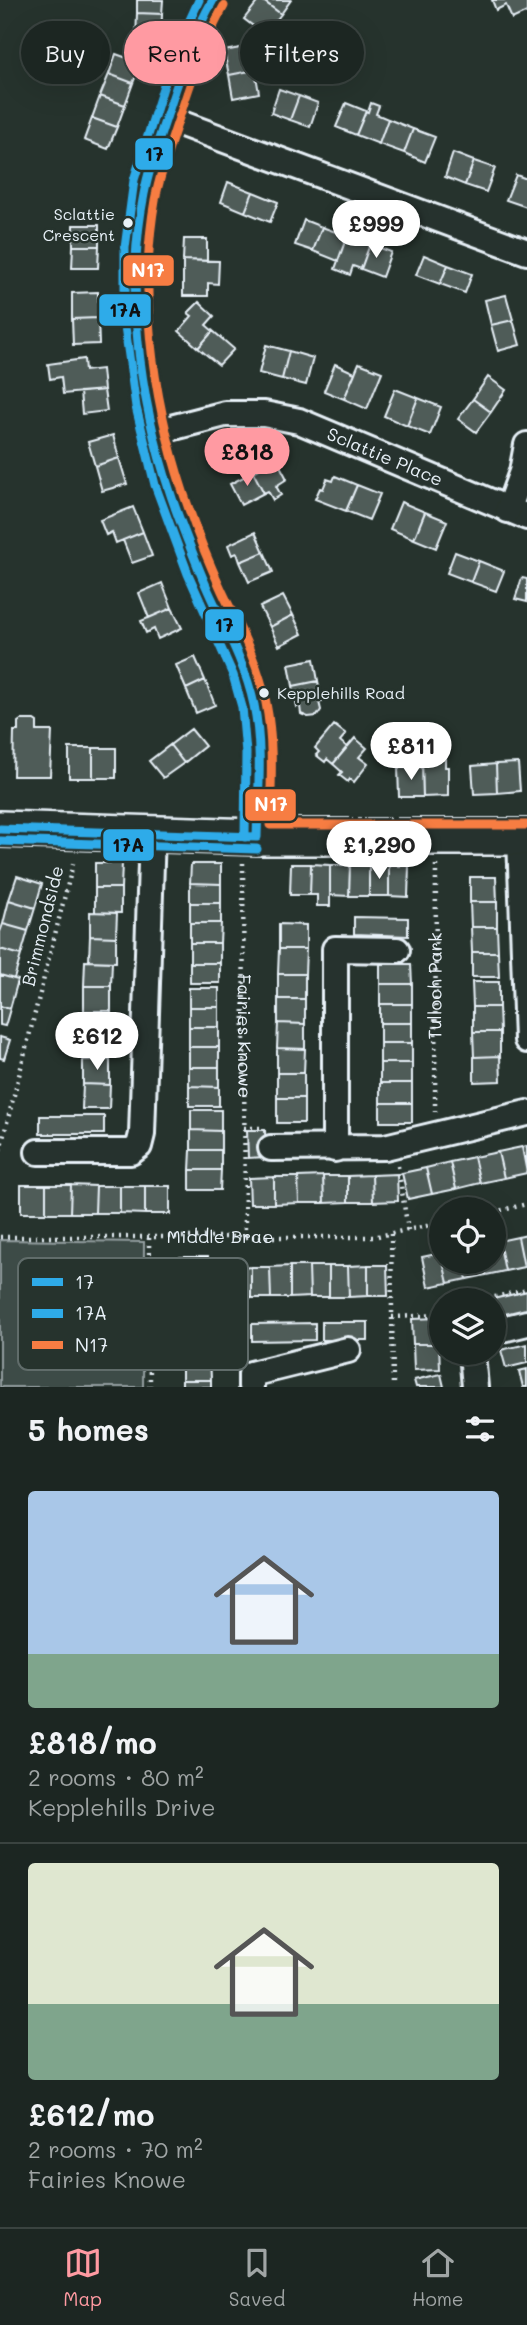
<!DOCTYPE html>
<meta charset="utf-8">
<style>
body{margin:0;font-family:Mali,sans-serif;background:#252e2a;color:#f1f3f6;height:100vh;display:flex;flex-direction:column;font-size:26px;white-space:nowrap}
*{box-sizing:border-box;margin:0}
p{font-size:23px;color:#a0a5a5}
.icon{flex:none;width:38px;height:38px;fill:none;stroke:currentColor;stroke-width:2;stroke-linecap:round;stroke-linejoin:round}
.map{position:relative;height:1387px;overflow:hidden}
.details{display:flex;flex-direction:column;background:#1c2622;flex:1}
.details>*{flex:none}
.banner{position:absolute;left:21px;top:21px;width:486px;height:63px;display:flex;gap:14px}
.fabs{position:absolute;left:429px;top:1197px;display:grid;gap:14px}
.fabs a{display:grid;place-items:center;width:77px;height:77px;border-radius:50%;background:#1c2622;box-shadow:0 7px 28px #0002,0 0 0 2px #3a4340;font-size:35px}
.price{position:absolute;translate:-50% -60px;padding:0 16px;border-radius:24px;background:#fff;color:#222;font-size:23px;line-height:46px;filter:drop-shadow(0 2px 4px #0008)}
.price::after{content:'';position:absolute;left:50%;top:42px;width:21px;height:16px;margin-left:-10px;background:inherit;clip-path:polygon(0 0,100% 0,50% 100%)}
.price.selected{background:#ff9aa2;color:#111}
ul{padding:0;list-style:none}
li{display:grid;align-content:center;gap:14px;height:371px;padding:0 28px}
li+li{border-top:2px solid #3a4340}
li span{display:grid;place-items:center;height:217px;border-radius:7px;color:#555}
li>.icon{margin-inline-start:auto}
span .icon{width:126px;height:126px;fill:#fffc;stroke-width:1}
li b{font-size:30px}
h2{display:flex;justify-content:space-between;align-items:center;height:84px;padding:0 28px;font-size:30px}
.tag{padding:0 24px;border-radius:32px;background:#1c2622;box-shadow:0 7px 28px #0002,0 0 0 2px #3a4340;font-size:24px;line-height:63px}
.tag.selected{background:#ff9aa2;color:#111}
.tabs{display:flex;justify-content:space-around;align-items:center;height:98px;border-top:2px solid #3a4340;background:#1c2622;font-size:19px;color:#a0a5a5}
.tabs a{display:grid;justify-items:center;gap:4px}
.tabs .selected{color:#ff9aa2}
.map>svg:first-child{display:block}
.green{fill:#3e4b47;stroke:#939ea0;stroke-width:2}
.building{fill:#505c59;stroke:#e8f1f8;stroke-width:2}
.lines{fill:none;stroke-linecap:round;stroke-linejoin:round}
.street-casing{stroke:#e8f1f8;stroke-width:30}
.secondary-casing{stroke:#e8f1f8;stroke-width:40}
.path{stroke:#e8f1f8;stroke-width:4.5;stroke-dasharray:2 5;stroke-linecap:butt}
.street{stroke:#26332d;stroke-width:24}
.secondary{stroke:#26332d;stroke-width:35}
.bus-1-casing{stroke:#26332d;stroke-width:14}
.bus-2-casing{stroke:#26332d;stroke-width:14}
.bus-3-casing{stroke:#26332d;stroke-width:14}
.bus-1{stroke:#2eabe9;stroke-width:9}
.bus-2{stroke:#2eabe9;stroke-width:9}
.bus-3{stroke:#f77d43;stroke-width:9}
.bus-dot{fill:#e8f1f8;stroke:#26332d;stroke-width:2.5}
.labels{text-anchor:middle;stroke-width:5;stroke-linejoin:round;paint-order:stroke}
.bus-label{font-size:16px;fill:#e8f1f8;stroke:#26332d;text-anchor:end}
.street-label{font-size:18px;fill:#e8f1f8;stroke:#26332d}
.key{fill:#26332d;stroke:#606c6a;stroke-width:2}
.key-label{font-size:19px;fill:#e8f1f8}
.line-badge{stroke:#26332d;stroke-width:2.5}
.badge-label{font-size:19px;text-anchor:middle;font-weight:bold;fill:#fff}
.pale-badge-label{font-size:19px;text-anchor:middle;font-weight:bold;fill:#111}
</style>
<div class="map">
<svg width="527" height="1387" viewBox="0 0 527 1387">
<rect width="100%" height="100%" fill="#26332d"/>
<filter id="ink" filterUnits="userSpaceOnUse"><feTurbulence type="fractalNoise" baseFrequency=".0143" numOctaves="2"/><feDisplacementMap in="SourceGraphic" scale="14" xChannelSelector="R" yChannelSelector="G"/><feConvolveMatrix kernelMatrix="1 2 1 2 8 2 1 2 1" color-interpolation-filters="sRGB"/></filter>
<g filter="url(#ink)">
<!-- green -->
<path class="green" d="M0,1240L144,1242L143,1387H0Z"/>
<!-- building -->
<path class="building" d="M137,0H163L162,14L137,13Z
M259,0H262L281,14L265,35L244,19Z
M262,0H291L281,14Z
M492,0H527V12L512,19L506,5L496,10Z
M137,13L162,14L161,41L136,40Z
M251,46L255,70L229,75L224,51Z
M116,54L141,63L133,83L109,74Z
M255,70L259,93L233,98L229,75Z
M109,74L133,83L125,105L100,96Z
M279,89L299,96L290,120L271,113Z
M100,96L125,105L117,127L92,118Z
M299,96L318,103L310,127L290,120Z
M346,103L366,111L356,135L336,127Z
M371,103L379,106L376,114L388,119L379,144L356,135L366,111L368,112Z
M92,118L117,127L108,149L84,140Z
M388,119L413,129L404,153L379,144Z
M413,129L435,137L425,162L404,153Z
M453,153L474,161L465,185L445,177Z
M474,161L495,168L486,192L465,185Z
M516,175L527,179V207L506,200Z
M228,182L253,192L245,212L221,202Z
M253,192L278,202L270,222L245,212Z
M304,220L322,227L313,251L295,245Z
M73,225H99V246H73Z
M322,227L347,236L338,261L313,251Z
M347,236L370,244L361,269L353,266L350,275L335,269Z
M184,239H207V261L183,260Z
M370,244L391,252L382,277L361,269Z
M73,246H99L98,268H72Z
M424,255L448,265L440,284L416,275Z
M183,260L219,261L218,284L208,283V296H183Z
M448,265L472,274L465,293L440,284Z
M98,292V318L72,319V293Z
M506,295L513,320L491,325L485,300Z
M199,302L214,316L206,325L213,331L198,348L179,331L192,316L188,313Z
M98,318L99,344L73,345L72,319Z
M513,320L520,345L498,351L491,325Z
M213,331L234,349L219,365L198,348Z
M266,345L289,351L282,379L259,373Z
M289,351L313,358L306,385L282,379Z
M84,359L85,371L102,369L104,390L63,394L61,377L50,379L48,364Z
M359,363L382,372L367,409L344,399Z
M335,364L355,373L344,399L324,391Z
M488,377L506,390L491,412L473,399Z
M395,389L418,398L407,426L384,416Z
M104,390L107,411L82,414L80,392Z
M418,398L441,407L430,435L407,426Z
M473,399L491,412L476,432L458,419Z
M113,435L119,458L95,466L88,442Z
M119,458L127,484L102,491L95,466Z
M277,460L287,479L276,486L281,495L273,500L268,491L264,493L253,472Z
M253,472L264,493L241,505L230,484Z
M335,476L357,485L346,511L315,499L320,488L323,489L327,479L333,481Z
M357,485L380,494L369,520L346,511Z
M401,502L425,512L414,539L390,529Z
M133,507L143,532L116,543L112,532L106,535L100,520Z
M425,512L447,521L436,548L414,539Z
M143,532L152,556L132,563L123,540Z
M255,532L264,552L240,562L237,553L232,555L228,545Z
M264,552L273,572L249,582L240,562Z
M455,552L479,561L471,582L447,573Z
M479,561L504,571L496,591L471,582Z
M522,578L527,579V602L515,599Z
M162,583L172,608L149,618L139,593Z
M283,596L293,615L270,627L260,607Z
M172,608L182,628L158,639L154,629L146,633L141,621Z
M293,615L302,634L279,646L270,627Z
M195,657L205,680L186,689L176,665Z
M314,659L318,681L293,686L289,664Z
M205,680L215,705L196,713L186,689Z
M318,681L322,702H319L321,710L317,716L308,717L301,714L300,706L297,707L293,686Z
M21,720H34L37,722V731H52L50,776H13L14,731H18V722Z
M334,725L346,734L340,741L347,747L333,764L327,759L325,762L316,755L319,752L315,748Z
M191,729L205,746L184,763L170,745Z
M355,738L367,748L359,757L368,764L354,782L350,779L348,782L339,775L342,772L333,764Z
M170,745L184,763L163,778L149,761Z
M69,748H93V778H69Z
M93,748H116V778H93Z
M422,755H445V767H448V796L423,797Z
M518,763L520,791L497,793L496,764Z
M496,764L497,793L474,794L472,766Z
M422,767L423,797H399L398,768Z
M95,863H122L121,888H95Z
M191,864H221V884L190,883Z
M291,864H311L310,895H290Z
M311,864L330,865V906H317V895H310Z
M330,865H350L349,896L330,895Z
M350,865L369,866V896H349Z
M369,866H389V896H369Z
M389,866H409L408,897L389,896Z
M17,876L42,884L35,908L9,900Z
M470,877H496L497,902H470Z
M190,883L221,884V903H190Z
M95,888H121V913L95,912Z
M9,900L35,908L28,931L3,924Z
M470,902H497V927H471Z
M190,903H221V923H190Z
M90,912L117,913L116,937L90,936Z
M354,917L408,918V936L354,934Z
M190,923H221L220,943H190Z
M3,924L28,931L21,955L0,949V932Z
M279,924L306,925V949H279Z
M471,927H497L498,952H472Z
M90,936L116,937V962L89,961Z
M190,943H220V963H190Z
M0,949L21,955L14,979L0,975Z
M279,949H306L305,974H278Z
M472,952H498L499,977H472Z
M85,961L112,962L111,986H84Z
M190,963H220V983H190Z
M380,964H411L412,984H380Z
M278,974H305V999H278Z
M0,975L18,980L10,1009L0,1006Z
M472,982H499V1007H473Z
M380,984H412V1004H380Z
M84,986H111V1011H84Z
M189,988H219V1007H189Z
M278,999H305V1024L278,1023Z
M380,1004H412V1023H380Z
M0,1006L10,1009L5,1026L0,1025Z
M189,1007H219V1027H189Z
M473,1007H499L500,1032H473Z
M84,1011H111V1035H84Z
M278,1023L305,1024V1049L277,1048Z
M380,1023H412V1043H380Z
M189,1027H219V1047H189Z
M473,1032H500V1056L474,1057Z
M84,1035H111L110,1060H83Z
M0,1037L10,1040L4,1059L0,1058Z
M380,1043H412V1063H380Z
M189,1047H219V1067H189Z
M277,1048L305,1049L304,1073H277Z
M500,1056L501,1081L474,1082V1057Z
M83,1060H110V1085L83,1084Z
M380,1063H412V1083H380Z
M189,1067H219V1087L189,1086Z
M277,1073H304V1098H277Z
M380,1083H412V1103H380Z
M83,1084L110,1085L109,1109H82Z
M189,1086L219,1087V1106H189Z
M277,1098H304V1123H277Z
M380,1103H412V1122H380Z
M191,1110H221V1131L191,1130Z
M40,1116H104V1134H40Z
M191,1130L221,1131V1150H191Z
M247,1130H265L266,1157L248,1158Z
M527,1146V1169L522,1147Z
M522,1147L527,1173L504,1178L498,1152Z
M191,1150H221V1170H190Z
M498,1152L504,1178L480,1183L474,1157Z
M474,1157L480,1183L456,1189L450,1162Z
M450,1162L456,1189L432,1194L426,1168Z
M426,1168L432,1194L408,1199L402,1173Z
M190,1170H221L220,1190H190Z
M397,1174L398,1201L373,1202L372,1175Z
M372,1175L373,1202H348V1176Z
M323,1176L324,1203H299L298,1177Z
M323,1176H348V1202L324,1203Z
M274,1177V1204H250L249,1178Z
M274,1177H298L299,1203L274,1204Z
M21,1185H46V1213H21Z
M46,1185H71L70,1213H46Z
M71,1185L96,1186L95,1213H70Z
M96,1186H120V1213H95Z
M120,1186H145V1214L120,1213Z
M145,1186H170V1214H145Z
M527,1235V1267H524L518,1237Z
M518,1237L524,1267L505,1271L499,1241Z
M499,1241L505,1271L486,1275L483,1262H494V1242Z
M441,1253V1262H443L448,1283L428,1287L422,1257Z
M180,1257H208V1281L180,1282Z
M443,1262H463L467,1279L448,1283Z
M463,1262H483L486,1275L467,1279Z
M368,1265H387L388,1296H368Z
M368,1265V1296L349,1297L348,1266Z
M290,1266H309L310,1297L290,1298Z
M290,1266V1298H271L270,1267Z
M309,1266H329V1297H310Z
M329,1266H348L349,1297H329Z
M251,1267H270L271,1298H251Z
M251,1267V1298L232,1299L231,1268Z
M527,1291V1310L494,1317V1300H489Z
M439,1318V1344H413L412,1319Z
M322,1322H368V1340H322Z
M315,1323V1340L252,1341V1324Z
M413,1344H439L440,1369L414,1370Z
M527,1344V1363L506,1368L501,1350Z
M210,1355L211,1380H182V1356Z
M527,1369V1387H523L519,1371Z
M441,1374L444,1387H416L414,1380Z
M182,1380H211V1387H182Z"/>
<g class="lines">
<defs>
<g id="street">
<path d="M213,0C193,32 182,67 171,103C159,138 146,173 141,210C127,312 144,421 179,518C187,537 194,558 202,577C220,619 244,659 254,704C262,742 258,797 257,837"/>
<path d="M166,118L527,252"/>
<path id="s4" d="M155,432L225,414H264L299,421L527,517"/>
<path d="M508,510L522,472L527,445"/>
<path d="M520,837L527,1040"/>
<path d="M271,1148L385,1147L527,1113"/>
<path d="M335,1149V949L397,950"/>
<path d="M38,1152H131L139,1146L142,1134L152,833"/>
<path d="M494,1331L527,1323"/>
<path d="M472,1353L475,1387"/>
<path d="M251,1387V1374L348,1350"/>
</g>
<path id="secondary" d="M0,829L257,837H527"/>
</defs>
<!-- street casing -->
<use href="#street" class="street-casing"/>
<!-- secondary casing -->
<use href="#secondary" class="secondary-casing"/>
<!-- path -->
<g class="path">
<path id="s1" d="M243,863L245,1236"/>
<path id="s2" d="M435,1112L436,862"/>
<path d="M244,1128H261"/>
<path d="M0,1150L74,860"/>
<path d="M398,1166L408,1230"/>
<path d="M494,1212L527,1204"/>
<path d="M391,1234L393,1387"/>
<path id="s3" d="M0,1237H373L441,1223"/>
<path d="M149,1238L150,1387"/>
<path d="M481,1300L527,1290"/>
<path d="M392,1317L441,1315"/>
</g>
<!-- street -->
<use href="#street" class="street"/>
<!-- secondary -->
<use href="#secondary" class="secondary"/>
<defs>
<path id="bus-1" d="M213,0C194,33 183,67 171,103C161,133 150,163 144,194C123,300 142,418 179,518C189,544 199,571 211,597C227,631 246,667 254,705C263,748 258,793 257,837
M0,829L257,837"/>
<path id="bus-2" d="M199,0L172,59L134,180L125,248V327L136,407L155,485L188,574L233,675L242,707L246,753L245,837
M0,841L257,849"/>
<path id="bus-3" d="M224,6C205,39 194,73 182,109C172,139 161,169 155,200C137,303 155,414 190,512C199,539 210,565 222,591C239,627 259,664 266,703C274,743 271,785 270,825H527"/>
</defs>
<!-- bus-1 casing -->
<use href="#bus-1" class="bus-1-casing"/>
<!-- bus-2 casing -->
<use href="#bus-2" class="bus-2-casing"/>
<!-- bus-3 casing -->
<use href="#bus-3" class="bus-3-casing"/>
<!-- bus-1 -->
<use href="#bus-1" class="bus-1"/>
<!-- bus-2 -->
<use href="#bus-2" class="bus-2"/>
<!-- bus-3 -->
<use href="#bus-3" class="bus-3"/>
</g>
</g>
<!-- markers -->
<g class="bus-dot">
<circle cx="128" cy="223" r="6"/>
<circle cx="264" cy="693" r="6"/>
</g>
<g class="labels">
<!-- bus labels -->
<g class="bus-label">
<text x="115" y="220">Sclattie<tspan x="115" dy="21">Crescent</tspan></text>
<text x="277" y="699" text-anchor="start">Kepplehills Road</text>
</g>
<!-- street labels -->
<g class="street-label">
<text dy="6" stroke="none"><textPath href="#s4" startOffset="240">Sclattie Place</textPath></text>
<text transform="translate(43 926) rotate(-76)" y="6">Brimmondside</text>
<text dy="6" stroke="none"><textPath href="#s2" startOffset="126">Tulloch Park</textPath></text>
<text dy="6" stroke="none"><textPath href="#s1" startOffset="173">Fairies Knowe</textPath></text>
<text dy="6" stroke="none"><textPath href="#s3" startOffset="220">Middle Brae</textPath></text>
</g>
</g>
<!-- legend -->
<rect x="18" y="1258" width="230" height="112" rx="10" class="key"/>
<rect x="32" y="1278" width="31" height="8" fill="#2eabe9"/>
<rect x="32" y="1309" width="31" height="9" fill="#2eabe9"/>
<rect x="32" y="1341" width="31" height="8" fill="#f77d43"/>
<g class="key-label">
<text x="75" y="1289">17</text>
<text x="75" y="1320">17A</text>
<text x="75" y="1352">N17</text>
</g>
<g class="line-badge">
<rect x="134" y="137" width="40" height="34" rx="7" fill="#2eabe9"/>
<rect x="122" y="254" width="53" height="33" rx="7" fill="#f77d43"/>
<rect x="98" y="293" width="54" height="34" rx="7" fill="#2eabe9"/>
<rect x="204" y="608" width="41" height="34" rx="7" fill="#2eabe9"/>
<rect x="244" y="788" width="53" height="34" rx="7" fill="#f77d43"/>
<rect x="102" y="828" width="53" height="34" rx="7" fill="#2eabe9"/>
</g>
<g class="badge-label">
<text x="148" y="277">N17</text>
<text x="271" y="811">N17</text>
</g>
<g class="pale-badge-label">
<text x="154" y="161">17</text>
<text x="125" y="317">17A</text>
<text x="224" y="632">17</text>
<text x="128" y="852">17A</text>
</g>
</svg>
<div class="fabs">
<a><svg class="icon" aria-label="locate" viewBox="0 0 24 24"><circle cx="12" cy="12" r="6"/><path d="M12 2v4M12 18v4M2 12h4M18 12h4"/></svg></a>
<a><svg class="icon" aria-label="layers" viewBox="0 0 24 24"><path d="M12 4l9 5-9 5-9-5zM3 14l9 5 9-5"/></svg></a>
</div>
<b class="price" style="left:376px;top:260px">£999</b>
<b class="price selected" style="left:247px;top:488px">£818</b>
<b class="price" style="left:411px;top:782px">£811</b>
<b class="price" style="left:379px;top:881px">£1,290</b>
<b class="price" style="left:97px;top:1072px">£612</b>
<div class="banner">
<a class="tag">Buy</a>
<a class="tag selected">Rent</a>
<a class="tag">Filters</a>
</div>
</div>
<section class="details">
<h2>5 homes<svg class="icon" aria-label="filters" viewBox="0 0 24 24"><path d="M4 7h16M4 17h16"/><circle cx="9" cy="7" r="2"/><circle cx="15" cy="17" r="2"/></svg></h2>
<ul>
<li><span style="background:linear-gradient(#a9c7e8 75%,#7fa58c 0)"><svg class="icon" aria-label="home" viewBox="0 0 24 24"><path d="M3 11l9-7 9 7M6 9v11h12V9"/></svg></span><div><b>£818/mo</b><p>2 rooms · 80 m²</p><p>Kepplehills Drive</p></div></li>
<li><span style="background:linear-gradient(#dfe7d0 65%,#7fa58c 0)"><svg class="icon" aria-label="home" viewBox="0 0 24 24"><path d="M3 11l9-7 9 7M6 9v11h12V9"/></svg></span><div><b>£612/mo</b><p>2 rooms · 70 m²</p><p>Fairies Knowe</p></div></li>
</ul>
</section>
<nav class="tabs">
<a class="selected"><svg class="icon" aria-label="map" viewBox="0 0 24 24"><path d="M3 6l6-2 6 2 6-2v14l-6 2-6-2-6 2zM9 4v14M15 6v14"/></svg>Map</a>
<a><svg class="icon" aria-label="saved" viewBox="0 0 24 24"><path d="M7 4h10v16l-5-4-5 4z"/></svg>Saved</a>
<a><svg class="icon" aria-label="home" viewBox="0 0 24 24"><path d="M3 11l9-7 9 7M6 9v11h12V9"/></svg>Home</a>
</nav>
